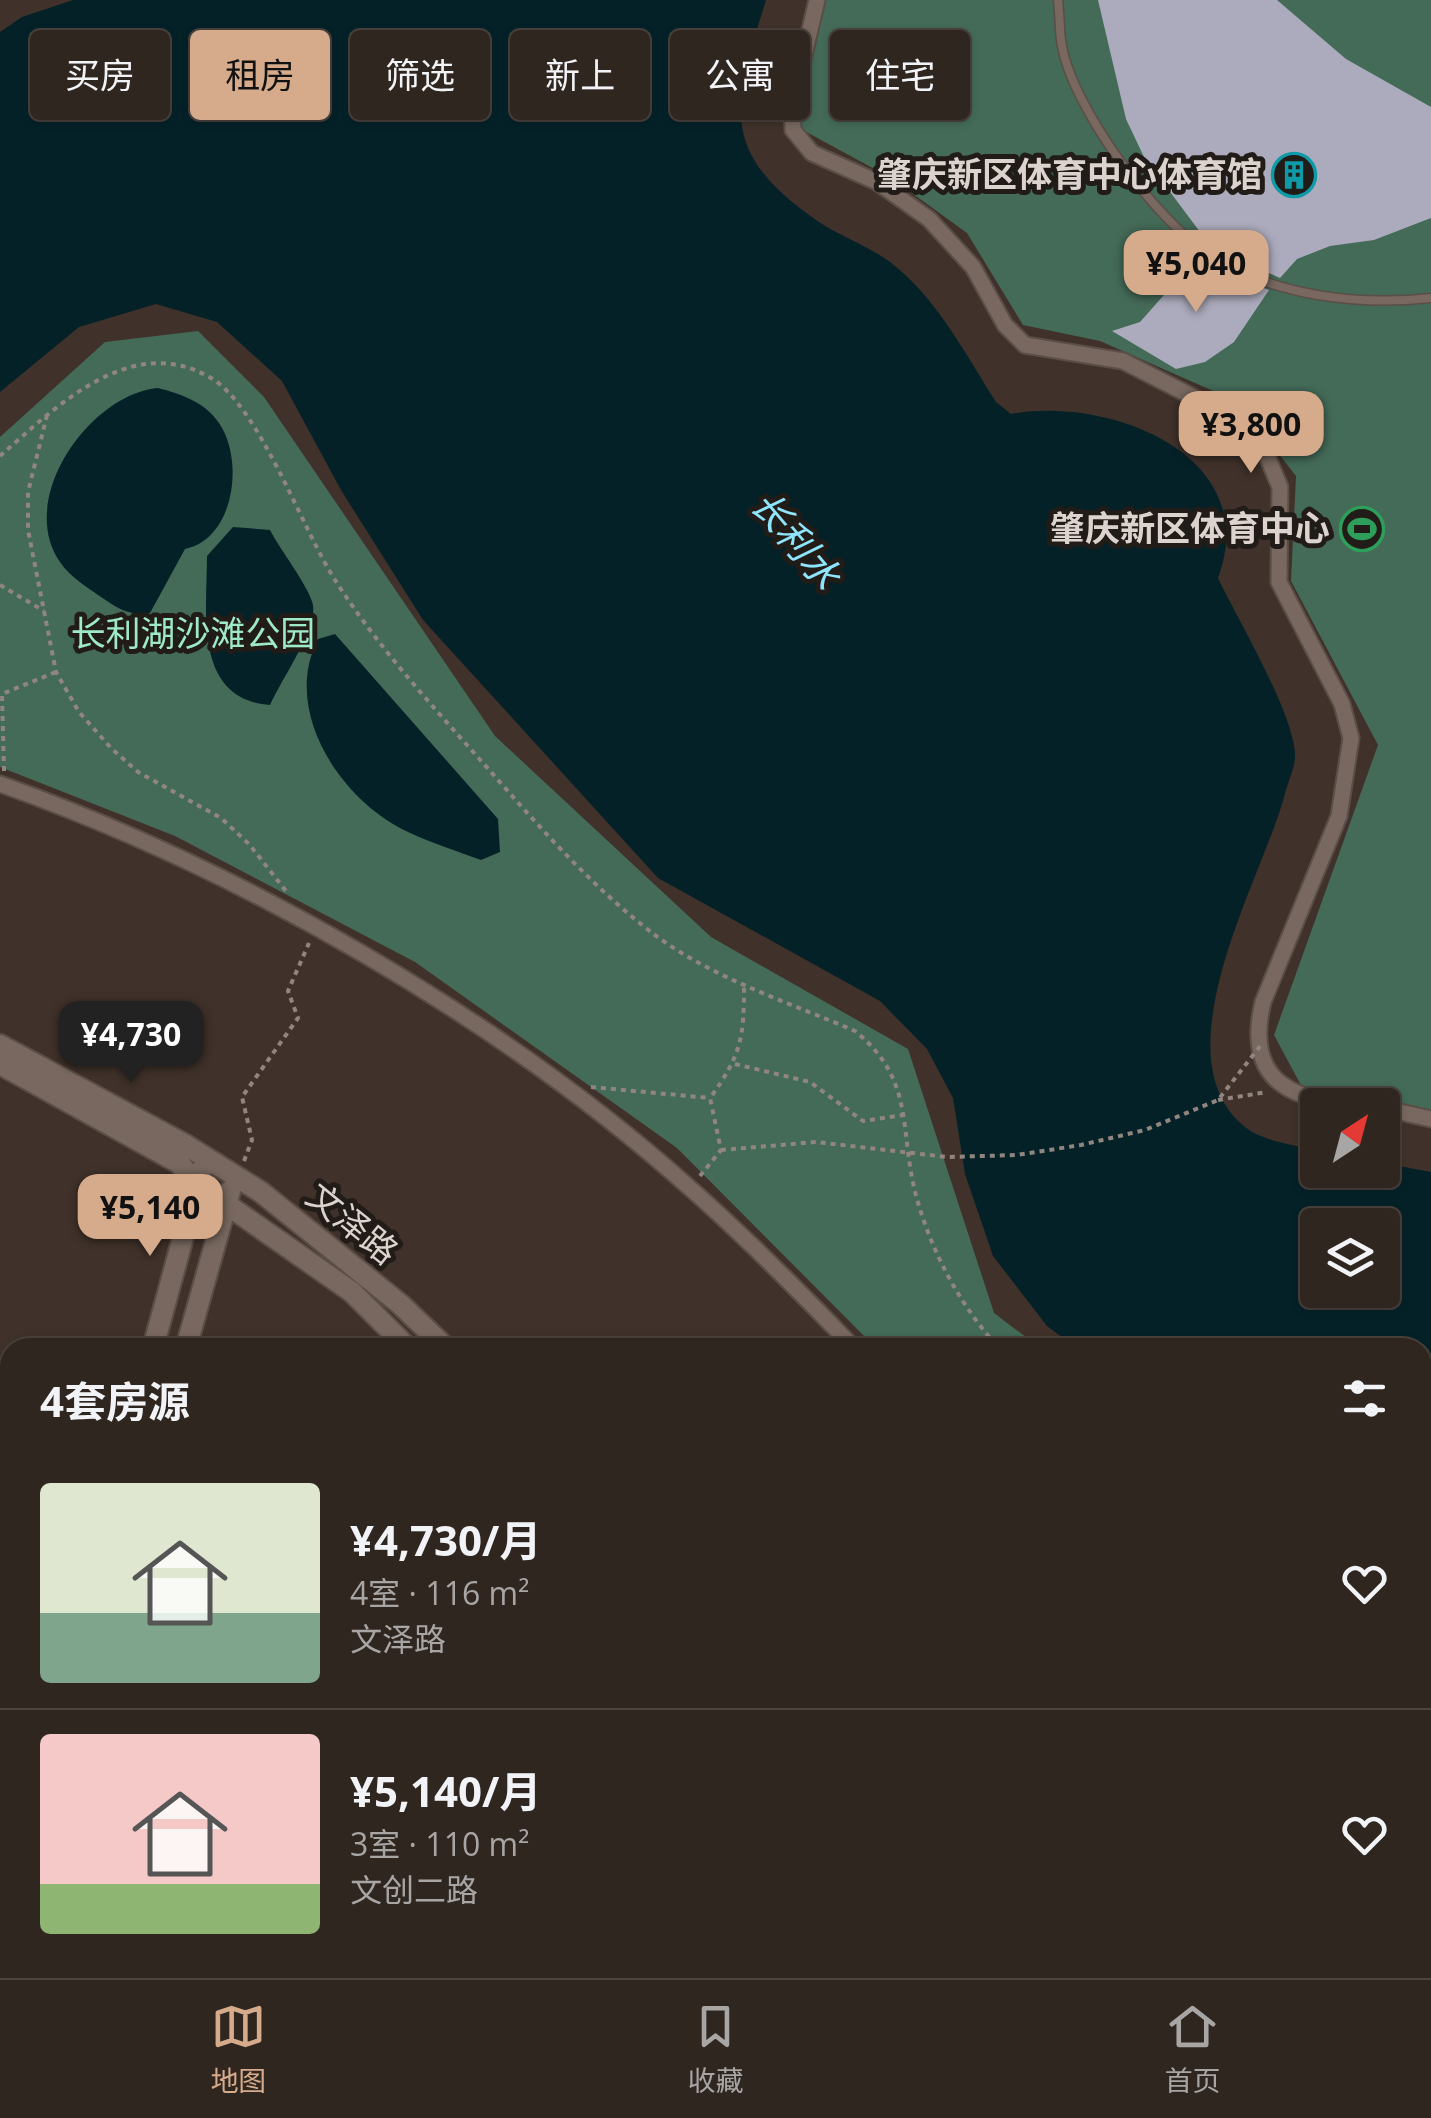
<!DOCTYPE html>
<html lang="zh">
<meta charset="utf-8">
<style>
body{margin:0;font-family:"Open Sans","Noto Sans SC",sans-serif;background:#382e29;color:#f1f3f6;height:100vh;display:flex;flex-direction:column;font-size:38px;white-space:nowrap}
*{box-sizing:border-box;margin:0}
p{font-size:32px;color:#a8a5a5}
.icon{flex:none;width:55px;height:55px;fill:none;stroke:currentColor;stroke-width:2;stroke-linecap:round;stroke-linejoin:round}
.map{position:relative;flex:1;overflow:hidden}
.panel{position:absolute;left:0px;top:1338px;width:1432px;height:642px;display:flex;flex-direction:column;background:#302620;border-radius:30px 30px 0 0;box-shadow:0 2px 8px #0004,0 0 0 2px #4b433e}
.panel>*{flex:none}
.hud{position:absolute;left:30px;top:30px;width:1372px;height:90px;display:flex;gap:20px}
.needle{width:65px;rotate:36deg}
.controls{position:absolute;left:1300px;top:1088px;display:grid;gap:20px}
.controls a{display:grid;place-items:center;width:100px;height:100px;border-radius:10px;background:#302620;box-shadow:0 2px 8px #0004,0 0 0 2px #4b433e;font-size:50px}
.price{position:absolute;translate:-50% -85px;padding:0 22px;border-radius:20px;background:#d6ab8b;color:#111;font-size:32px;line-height:65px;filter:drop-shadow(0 2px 5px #0008)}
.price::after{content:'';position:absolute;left:50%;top:60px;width:30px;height:22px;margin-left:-15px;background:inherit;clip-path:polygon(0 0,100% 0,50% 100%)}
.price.active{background:#222;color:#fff}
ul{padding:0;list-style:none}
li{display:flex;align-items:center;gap:30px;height:250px;padding:0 40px}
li+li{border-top:2px solid #4b433e}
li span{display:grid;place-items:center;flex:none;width:280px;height:200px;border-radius:10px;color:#555}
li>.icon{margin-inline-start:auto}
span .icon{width:120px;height:120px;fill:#fffc;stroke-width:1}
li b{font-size:42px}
h2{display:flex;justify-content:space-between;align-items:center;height:120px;padding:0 40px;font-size:42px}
.tag{padding:0 35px;border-radius:10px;background:#302620;box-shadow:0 2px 8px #0004,0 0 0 2px #4b433e;font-size:35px;line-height:90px}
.tag.active{background:#d6ab8b;color:#111}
.dock{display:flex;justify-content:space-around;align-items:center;height:140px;border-top:2px solid #4b433e;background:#302620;font-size:28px;color:#a8a5a5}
.dock a{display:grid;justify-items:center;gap:5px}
.dock .active{color:#d6ab8b}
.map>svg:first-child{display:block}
.green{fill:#446a58}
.water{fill:#052128;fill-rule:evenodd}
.building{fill:#ababbd}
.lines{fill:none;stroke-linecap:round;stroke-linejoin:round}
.service-casing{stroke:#5a4e47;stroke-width:11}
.minor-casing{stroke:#5a4e47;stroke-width:19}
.tertiary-casing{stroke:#5a4e47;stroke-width:24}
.path{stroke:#91867f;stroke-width:4;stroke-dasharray:5 5;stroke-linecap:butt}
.service{stroke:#78685f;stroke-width:8}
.minor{stroke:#78685f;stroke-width:15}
.tertiary{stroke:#78685f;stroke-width:20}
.path-bridge{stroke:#91867f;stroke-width:4;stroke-dasharray:5 5;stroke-linecap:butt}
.labels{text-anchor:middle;stroke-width:10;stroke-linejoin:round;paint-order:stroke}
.poi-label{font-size:35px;font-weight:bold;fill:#dcd3ce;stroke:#221c18;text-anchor:end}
.park-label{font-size:35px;fill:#9ee9c6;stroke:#221c18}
.street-label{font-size:35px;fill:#dcd3ce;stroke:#221c18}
.water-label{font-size:38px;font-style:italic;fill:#8de4fb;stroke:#221c18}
</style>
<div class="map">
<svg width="1431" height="1978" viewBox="0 0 1431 1978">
<rect width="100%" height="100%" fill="#40322a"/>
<!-- green -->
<path class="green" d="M824,0H1431V1113L1303,1089L1274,1035L1378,745L1291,581L1296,476L1238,402L1100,341L1023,325L967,233L891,178L799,128Z
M198,331L264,397L495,736L711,937L908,1049L994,1313L1039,1347H875L677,1148L415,962L175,836L0,767V437L105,342Z
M1423,1542L1431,1549V1667L1423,1663Z"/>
<!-- water -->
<path class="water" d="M73,0H766C735,103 715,150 816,220C839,236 867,245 890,262C937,298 964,352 996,402L1011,414C1109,396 1264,455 1218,578C1238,620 1292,710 1295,753C1296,766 1287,784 1284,797C1262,879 1157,1056 1245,1127C1264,1142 1295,1145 1317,1150L1318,1170H1382L1383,1163L1431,1172V1511L1423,1505L1422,1348L1075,1347L1047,1326L993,1256L965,1174L953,1098L927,1049L880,1001L658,878L423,620L341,490L282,381L217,322L156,304L79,327L0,392V32L22,17ZM1382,1225V1290H1318V1225Z
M158,388C181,394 205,402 219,423C245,461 234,539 185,549L150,613C131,617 117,608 101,597C87,587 70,577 60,562C16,499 90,394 158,388Z
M233,527L270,530C279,548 310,588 313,605C317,629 281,680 270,705C193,699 207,612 207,556Z
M335,634L498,819L500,852L481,860C457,851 431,843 408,832C341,801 281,711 318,639Z"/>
<!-- building -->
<path class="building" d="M1098,0H1277L1346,59L1431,107V218L1374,240L1330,246L1297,259L1280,278L1214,249L1198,236L1200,232L1144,157L1126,119Z
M1190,249L1232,276L1269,290L1234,342L1205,362L1176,369L1112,331L1140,322L1171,287Z"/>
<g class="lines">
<defs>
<path id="service" d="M1058,0C1060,15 1059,31 1062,46C1073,108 1156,221 1210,255C1274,296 1357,306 1431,298"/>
<path id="minor" d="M817,0L792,106L793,130L812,153L877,182L929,219L973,267L1005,325L1025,345L1123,361L1199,400L1241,427L1267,456L1280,487L1279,582L1342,704L1351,738L1339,816L1263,1002C1245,1077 1286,1099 1352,1105
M0,784C240,869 501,1019 691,1189C748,1239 802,1294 854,1348
M1382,1108L1431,1119
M1422,1682L1431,1687
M0,1789L10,1793"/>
<path id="tertiary" d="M0,1045L184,1144L261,1192L400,1304L446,1348
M0,1064L179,1163L196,1183L352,1292L408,1348
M153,1348L201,1171
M186,1348L230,1191
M0,1943L10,1904
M1089,1970L1101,1978
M1127,1970L1138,1978
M23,1978L25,1970
M965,1978L967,1970
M994,1978L996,1970"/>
</defs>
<!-- service casing -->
<use href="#service" class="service-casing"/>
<!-- minor casing -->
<use href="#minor" class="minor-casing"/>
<!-- tertiary casing -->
<use href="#tertiary" class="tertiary-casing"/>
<!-- path -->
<path class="path" d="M47,415L28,492V530L56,672L79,712L111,748L138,772L221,818L249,844L286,891
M0,456C56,407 131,331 211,378C260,407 303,532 337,583C377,645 426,699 475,754C530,816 585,881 651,932C709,977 788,1002 855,1031C917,1081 898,1132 917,1199C932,1253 961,1307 999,1348
M0,585L44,611
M4,771L2,694L56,672
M735,1064L810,1082L863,1121L903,1115
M591,1087L710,1098
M1218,1100L1267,1092
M244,1161L252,1140L242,1097L298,1018L288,991L309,943
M700,1176L721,1150L710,1098C742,1054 744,1037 744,984
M972,1348L986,1334
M1422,1550L1431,1556"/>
<!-- service -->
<use href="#service" class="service"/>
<!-- minor -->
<use href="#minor" class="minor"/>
<!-- tertiary -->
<use href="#tertiary" class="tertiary"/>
<!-- path-bridge -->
<path class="path-bridge" d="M721,1150L816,1142L947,1157L1017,1155L1081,1145L1145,1130L1218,1100L1261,1045"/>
</g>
<!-- icons -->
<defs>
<symbol id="building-ring" viewBox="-11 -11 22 22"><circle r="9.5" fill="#221c18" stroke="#0f9aa8" stroke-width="1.5"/><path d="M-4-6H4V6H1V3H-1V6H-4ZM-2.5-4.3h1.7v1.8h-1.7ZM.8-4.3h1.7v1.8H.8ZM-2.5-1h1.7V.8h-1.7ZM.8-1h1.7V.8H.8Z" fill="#0f9aa8"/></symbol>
<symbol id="stadium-ring" viewBox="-11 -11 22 22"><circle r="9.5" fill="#221c18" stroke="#2e9e5b" stroke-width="1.5"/><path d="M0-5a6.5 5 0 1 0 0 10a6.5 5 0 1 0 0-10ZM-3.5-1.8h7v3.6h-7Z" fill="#2e9e5b"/></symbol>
</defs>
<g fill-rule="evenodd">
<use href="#building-ring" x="1269" y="150" width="50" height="50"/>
<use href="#stadium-ring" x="1337" y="504" width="50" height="50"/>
</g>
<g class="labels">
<!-- poi labels -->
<g class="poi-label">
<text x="1262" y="187">肇庆新区体育中心体育馆</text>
<text x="1330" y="541">肇庆新区体育中心</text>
</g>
<!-- park labels -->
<g class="park-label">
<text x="193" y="646">长利湖沙滩公园</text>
</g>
<!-- street labels -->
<g class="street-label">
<text transform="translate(352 1224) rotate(39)" y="12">文泽路</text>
</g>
<!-- water labels -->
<g class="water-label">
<text transform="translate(795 540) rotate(50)" y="13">长利水</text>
</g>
</g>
</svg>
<div class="controls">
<a><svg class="needle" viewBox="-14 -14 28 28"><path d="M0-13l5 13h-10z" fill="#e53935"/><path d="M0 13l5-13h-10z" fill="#a8a5a5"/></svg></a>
<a><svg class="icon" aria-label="layers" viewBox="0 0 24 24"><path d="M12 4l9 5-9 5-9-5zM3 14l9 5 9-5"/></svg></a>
</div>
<b class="price" style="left:1196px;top:315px">¥5,040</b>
<b class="price" style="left:1251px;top:476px">¥3,800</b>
<b class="price active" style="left:131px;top:1086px">¥4,730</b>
<b class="price" style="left:150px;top:1259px">¥5,140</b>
<div class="hud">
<a class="tag">买房</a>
<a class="tag active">租房</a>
<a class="tag">筛选</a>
<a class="tag">新上</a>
<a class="tag">公寓</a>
<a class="tag">住宅</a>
</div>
<section class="panel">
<h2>4套房源<svg class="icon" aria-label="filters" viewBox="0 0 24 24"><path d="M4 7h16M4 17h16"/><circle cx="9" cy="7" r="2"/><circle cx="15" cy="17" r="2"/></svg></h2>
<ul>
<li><span style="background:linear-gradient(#dfe7d0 65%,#7fa58c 0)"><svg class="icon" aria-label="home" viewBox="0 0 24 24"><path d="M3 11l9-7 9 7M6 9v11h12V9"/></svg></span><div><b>¥4,730/月</b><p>4室 · 116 m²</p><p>文泽路</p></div><svg class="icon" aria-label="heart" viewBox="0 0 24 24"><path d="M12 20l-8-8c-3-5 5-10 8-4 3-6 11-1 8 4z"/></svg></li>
<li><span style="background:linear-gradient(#f6c9c9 75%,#8fb573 0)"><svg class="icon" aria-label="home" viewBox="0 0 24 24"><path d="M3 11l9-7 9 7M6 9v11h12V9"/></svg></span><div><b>¥5,140/月</b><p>3室 · 110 m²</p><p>文创二路</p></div><svg class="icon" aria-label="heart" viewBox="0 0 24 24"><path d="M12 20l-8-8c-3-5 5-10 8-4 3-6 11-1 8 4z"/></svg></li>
</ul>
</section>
</div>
<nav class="dock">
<a class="active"><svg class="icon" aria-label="map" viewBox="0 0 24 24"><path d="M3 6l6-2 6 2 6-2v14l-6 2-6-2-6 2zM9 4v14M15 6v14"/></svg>地图</a>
<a><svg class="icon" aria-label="saved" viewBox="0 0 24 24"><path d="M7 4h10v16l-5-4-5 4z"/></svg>收藏</a>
<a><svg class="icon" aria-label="home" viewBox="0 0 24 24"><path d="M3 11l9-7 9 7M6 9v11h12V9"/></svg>首页</a>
</nav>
